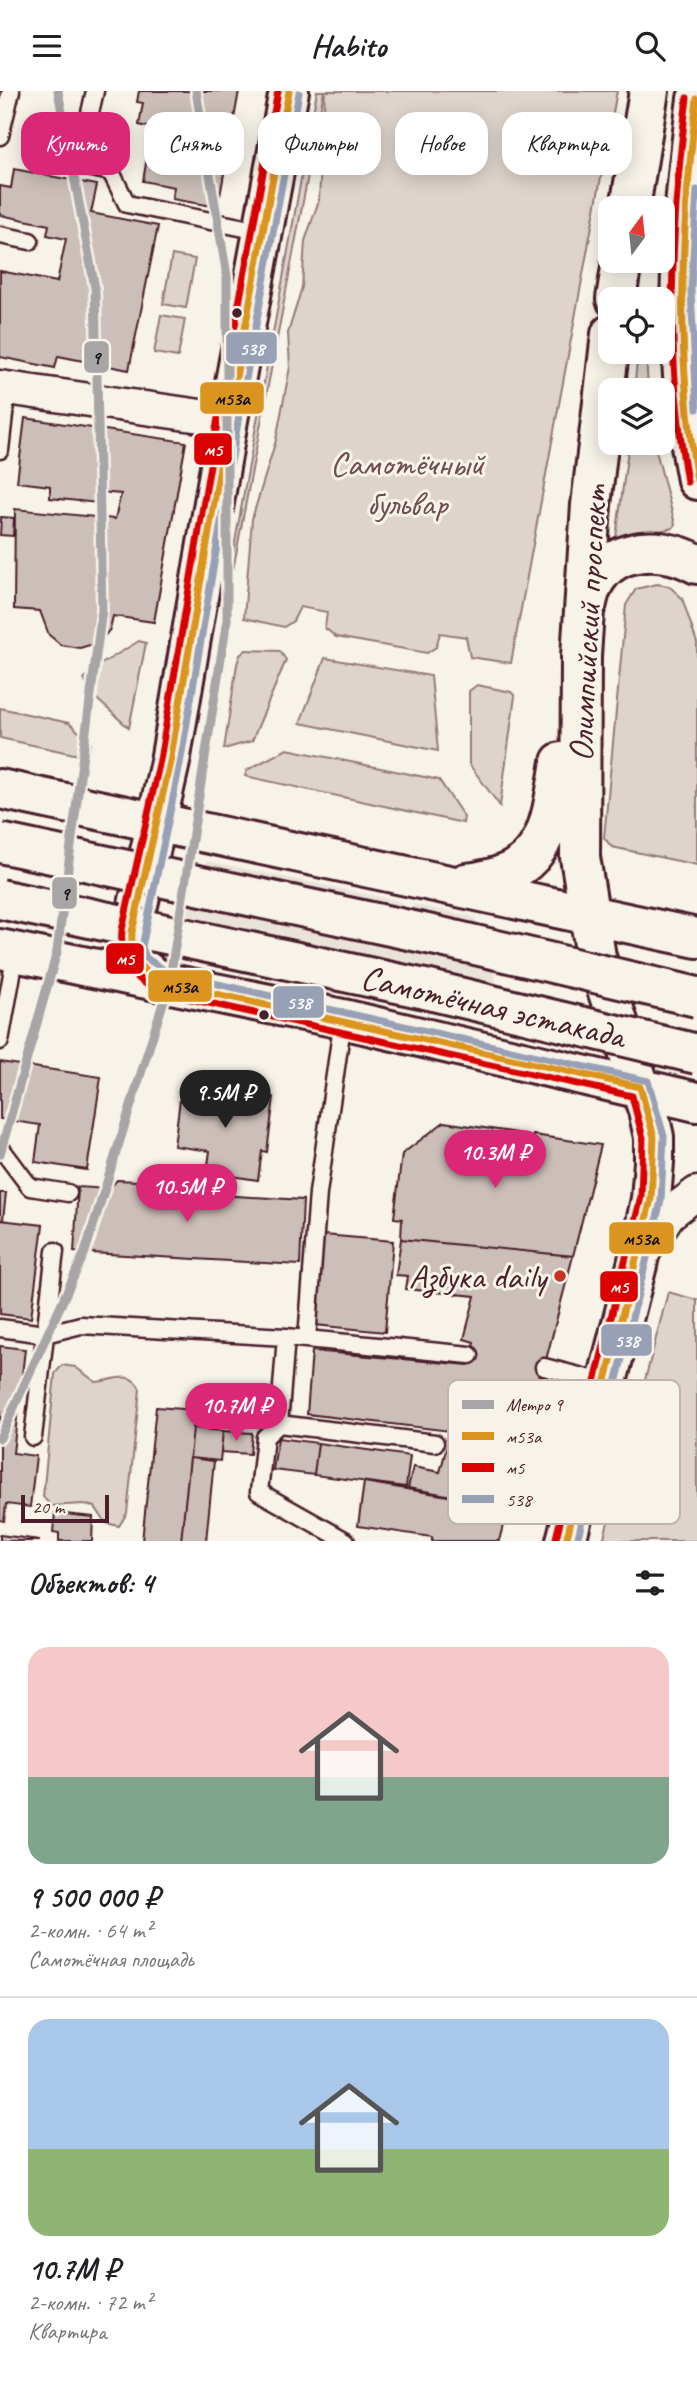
<!DOCTYPE html>
<html lang="ru">
<meta charset="utf-8">
<style>
body{margin:0;font-family:Caveat,sans-serif;background:#f2f2f2;color:#202124;height:100vh;display:flex;flex-direction:column;font-size:26px;white-space:nowrap}
*{box-sizing:border-box;margin:0}
p{font-size:23px;color:#757577}
.icon{flex:none;width:38px;height:38px;fill:none;stroke:currentColor;stroke-width:2;stroke-linecap:round;stroke-linejoin:round}
.map{position:relative;height:1450px;overflow:hidden}
.drawer{display:flex;flex-direction:column;background:#fff;flex:1}
.drawer>*{flex:none}
.banner{position:absolute;left:21px;top:21px;width:656px;height:63px;display:flex;gap:14px}
.needle{width:46px;rotate:15deg}
.buttons{position:absolute;left:598px;top:105px;display:grid;gap:14px}
.buttons a{display:grid;place-items:center;width:77px;height:77px;border-radius:14px;background:#fff;box-shadow:0 4px 18px #0003;font-size:35px}
.scale{position:absolute;left:21px;bottom:18px;width:88px;box-sizing:border-box;padding-left:7px;border:4px solid #4a1f2b;border-top:0;font-size:19px;line-height:24px;white-space:nowrap;color:#4a1f2b;-webkit-text-stroke:5px #f7f3e8;paint-order:stroke}
.price{position:absolute;translate:-50% -60px;padding:0 16px;border-radius:24px;background:#db2777;color:#fff;font-size:23px;line-height:46px;filter:drop-shadow(0 2px 4px #0008)}
.price::after{content:'';position:absolute;left:50%;top:42px;width:21px;height:16px;margin-left:-10px;background:inherit;clip-path:polygon(0 0,100% 0,50% 100%)}
.price.active{background:#222;color:#fff}
ul{padding:0;list-style:none}
li{display:grid;align-content:center;gap:14px;height:371px;padding:0 28px}
li+li{border-top:2px solid #e0e0e0}
li span{display:grid;place-items:center;height:217px;border-radius:21px;color:#555}
li>.icon{margin-inline-start:auto}
span .icon{width:126px;height:126px;fill:#fffc;stroke-width:1}
li b{font-size:30px}
h2{display:flex;justify-content:space-between;align-items:center;height:84px;padding:0 28px;font-size:30px}
.chip{padding:0 24px;border-radius:21px;background:#fff;box-shadow:0 4px 18px #0003;font-size:24px;line-height:63px}
.chip.active{background:#db2777;color:#fff}
header{display:flex;justify-content:space-between;align-items:center;height:91px;padding:0 28px;background:#fff;font-size:32px;font-weight:700}
.map>svg:first-child{display:block}
.built{fill:#eae3da}
.green{fill:#ded4cc;stroke:#947a7c;stroke-width:2}
.building{fill:#ccbfb9;stroke:#4a1f2b;stroke-width:2}
.lines{fill:none;stroke-linecap:round;stroke-linejoin:round}
.service-casing{stroke:#4a1f2b;stroke-width:21}
.minor-casing{stroke:#4a1f2b;stroke-width:37}
.secondary-casing{stroke:#4a1f2b;stroke-width:44}
.service{stroke:#f7f3e8;stroke-width:16}
.minor{stroke:#f7f3e8;stroke-width:32}
.secondary{stroke:#f7f3e8;stroke-width:38}
.primary-bridge-casing{stroke:#4a1f2b;stroke-width:44;stroke-linecap:butt}
.primary-bridge{stroke:#f7f3e8;stroke-width:38}
.bus-1-casing{stroke:#f7f3e8;stroke-width:12}
.bus-2-casing{stroke:#f7f3e8;stroke-width:12}
.bus-3-casing{stroke:#f7f3e8;stroke-width:12}
.bus-1{stroke:#db941f;stroke-width:7}
.bus-2{stroke:#d90200;stroke-width:7}
.bus-3{stroke:#98a0b5;stroke-width:7}
.metro-1-casing{stroke:#f7f3e8;stroke-width:14}
.metro-1{stroke:#a8a5a6;stroke-width:9}
.bus-dot{fill:#4a1f2b;stroke:#f7f3e8;stroke-width:2.5}
.poi-dot{fill:#c8321e;stroke:#f7f3e8;stroke-width:2.5}
.labels{text-anchor:middle;stroke-width:6;stroke-linejoin:round;paint-order:stroke}
.park-label{font-size:35px;fill:#6f4c53;stroke:#f7f3e8}
.street-label{font-size:35px;fill:#4a1f2b;stroke:#f7f3e8}
.poi-label{font-size:35px;fill:#4a1f2b;stroke:#f7f3e8;text-anchor:end}
.key{fill:#f7f3e8;stroke:#c3b3af;stroke-width:2}
.key-label{font-size:19px;fill:#4a1f2b}
.line-badge{stroke:#f7f3e8;stroke-width:2.5}
.badge-label{font-size:19px;text-anchor:middle;font-weight:bold;fill:#fff}
.pale-badge-label{font-size:19px;text-anchor:middle;font-weight:bold;fill:#111}
</style>
<header><svg class="icon" aria-label="menu" viewBox="0 0 24 24"><path d="M4 6h16M4 12h16M4 18h16"/></svg>Habito<svg class="icon" aria-label="search" viewBox="0 0 24 24"><circle cx="10" cy="10" r="6"/><path d="M15 15l6 6"/></svg></header>
<div class="map">
<svg width="697" height="1450" viewBox="0 0 697 1450">
<rect width="100%" height="100%" fill="#f7f3e8"/>
<filter id="ink" filterUnits="userSpaceOnUse"><feTurbulence type="fractalNoise" baseFrequency=".0143" numOctaves="2"/><feDisplacementMap in="SourceGraphic" scale="14" xChannelSelector="R" yChannelSelector="G"/><feConvolveMatrix kernelMatrix="1 2 1 2 8 2 1 2 1" color-interpolation-filters="sRGB"/></filter>
<g filter="url(#ink)">
<!-- built -->
<path class="built" d="M208,770L400,810L402,819L411,821L413,813L475,826L510,930L183,845L197,781Z"/>
<!-- green -->
<path class="green" d="M317,0H324L230,495H227Z
M325,0H617L511,572L470,566L466,546L440,542L436,556L427,562L336,546L325,537L327,521L300,516L293,530L284,536L244,527L252,428L276,349L290,276L288,242L302,196L305,150L319,109Z
M172,164L195,168L186,217L163,213Z
M161,224L185,228L178,266L154,262Z
M638,261H646L648,299H634Z
M629,352H654L675,433L673,437L620,448L616,446Z
M657,493L669,495L682,507L697,552V774L612,756L604,747L626,514L636,498Z
M139,550L146,552L129,637L89,601L84,588L93,578Z
M246,559L280,560L286,569L252,650L224,658L237,573L240,564Z
M325,567L431,585L438,660L300,632Z
M477,594L511,601L515,605L500,715L469,673V600Z
M0,617L69,632L91,652L88,666L0,647Z
M287,658L439,689L464,726L463,732L245,685L247,679Z
M668,1201L697,1209V1450H603Z
M62,1274L75,1276L96,1291C113,1290 131,1278 140,1298L127,1422L119,1435L106,1432L95,1416L83,1413L51,1415L43,1406L55,1283Z"/>
<!-- building -->
<path class="building" d="M139,0H239L218,116L172,108L174,96L143,90L152,37L139,34L143,12L137,11Z
M14,78L97,94L91,122L158,135L129,279L58,265L55,277L0,266V180L57,191L66,148L47,144L49,134L0,124V95L11,97Z
M25,327L186,351L154,531L113,525L110,538L100,551L80,557L61,554L49,544L40,520L14,518L15,418L115,428L121,403L100,401L98,412L50,407V395L17,391Z
M1,426L14,427L13,445L0,444Z
M0,971L101,986L87,1079L35,1071L40,1034L0,1028Z
M182,993L274,1006L267,1061L262,1060L258,1089L231,1085L230,1092L206,1088L210,1060L174,1055Z
M444,1031L518,1042L517,1051L532,1053L533,1044L601,1054L573,1165L401,1148L402,1128L394,1127L402,1063Z
M117,1089L179,1092L187,1102L303,1109L300,1174L74,1161L78,1096L109,1098Z
M0,1102H6L3,1129H0Z
M0,1129L43,1134L31,1227L0,1223Z
M324,1144L393,1150L385,1241L315,1234Z
M401,1148L573,1165L508,1415L408,1397L413,1376L440,1381L451,1340L307,1323L312,1260L468,1274L474,1251L464,1248L475,1205L406,1198L408,1185L396,1184Z
M0,1255L25,1258L13,1362L36,1365L30,1416L6,1413L4,1430L0,1429Z
M156,1316L195,1319L181,1450H142Z
M193,1337L223,1340L220,1370L190,1367Z
M223,1340L252,1342L250,1363L221,1361Z
M278,1347L318,1352L314,1384L273,1379Z
M318,1352L410,1365L406,1396L314,1384Z
M190,1367L214,1370L206,1450H181Z
M364,1391L508,1415L499,1450H432V1446L358,1435Z
M55,1422L93,1426L92,1450H59V1442L53,1441Z
M0,1444L39,1449V1450H0Z"/>
<g class="lines">
<defs>
<path id="service" d="M0,45L11,0
M57,70L111,81L127,113L264,141
M78,74L95,0
M0,144L30,150
M0,359L7,297
M0,950L16,861
M0,1056L30,1096L68,1102
M0,1237L45,1243L81,1234L286,1246L470,1264
M286,1246L279,1333L265,1346L259,1401L346,1450
M307,1248L318,1102L343,928
M544,1276L606,1292
M279,1333L435,1352
M33,1346L55,1160"/>
<path id="minor" d="M0,296L228,329
M643,1162L669,1123L697,1102"/>
<path id="secondary" d="M289,0L228,329L170,671L132,841C129,869 142,881 166,892L343,928L697,1011
M697,8C679,143 671,255 697,389
M630,117L649,0
M616,208L622,170
M587,512C597,457 656,450 697,473
M0,698L697,847
M466,792C547,783 549,740 561,671
M0,858L161,891
M566,1450L637,1174L651,1108L654,1071V1046L648,1019L596,866L580,766L581,565L591,414L611,243"/>
</defs>
<!-- service casing -->
<use href="#service" class="service-casing"/>
<!-- minor casing -->
<use href="#minor" class="minor-casing"/>
<!-- secondary casing -->
<use href="#secondary" class="secondary-casing"/>
<!-- service -->
<use href="#service" class="service"/>
<!-- minor -->
<use href="#minor" class="minor"/>
<!-- secondary -->
<use href="#secondary" class="secondary"/>
<defs>
<path id="primary-bridge" d="M0,752L437,845L697,906
M0,808L425,898L697,963"/>
</defs>
<!-- primary-bridge casing -->
<use href="#primary-bridge" class="primary-bridge-casing"/>
<!-- primary-bridge -->
<use href="#primary-bridge" class="primary-bridge"/>
<defs>
<path id="bus-1" d="M289,0L228,329L170,671L132,841C130,869 141,881 166,892L640,996L654,1046L651,1108L566,1450
M697,8C681,139 675,258 697,389"/>
<path id="bus-2" d="M278,0L218,327L160,669L122,839C119,872 133,889 163,902L632,1005L643,1047L641,1106L556,1447
M687,7C670,139 665,259 687,391"/>
<path id="bus-3" d="M299,2L238,331L180,673L142,856L146,867L169,882L648,990L664,1045L661,1110L577,1450
M697,99L691,199L697,318"/>
</defs>
<!-- bus-1 casing -->
<use href="#bus-1" class="bus-1-casing"/>
<!-- bus-2 casing -->
<use href="#bus-2" class="bus-2-casing"/>
<!-- bus-3 casing -->
<use href="#bus-3" class="bus-3-casing"/>
<!-- bus-1 -->
<use href="#bus-1" class="bus-1"/>
<!-- bus-2 -->
<use href="#bus-2" class="bus-2"/>
<!-- bus-3 -->
<use href="#bus-3" class="bus-3"/>
<defs>
<path id="metro-1" d="M0,1063L57,861L102,519L95,197L58,0
M0,1347L85,1161L169,893L227,529V185L196,0"/>
</defs>
<!-- metro-1 casing -->
<use href="#metro-1" class="metro-1-casing"/>
<!-- metro-1 -->
<use href="#metro-1" class="metro-1"/>
</g>
</g>
<!-- markers -->
<g class="bus-dot">
<circle cx="237" cy="222" r="6"/>
<circle cx="264" cy="924" r="6"/>
</g>
<circle class="poi-dot" cx="560" cy="1185" r="7"/>
<g class="labels">
<!-- park labels -->
<g class="park-label">
<text x="407" y="384">Самотёчный<tspan x="407" dy="40">бульвар</tspan></text>
</g>
<!-- street labels -->
<g class="street-label">
<text transform="translate(587 532) rotate(-87)" y="12">Олимпийский проспект</text>
<text transform="translate(493 915) rotate(13)" y="12">Самотёчная эстакада</text>
</g>
<!-- poi labels -->
<g class="poi-label">
<text x="546" y="1197">Азбука daily</text>
</g>
</g>
<!-- legend -->
<rect x="448" y="1289" width="232" height="144" rx="10" class="key"/>
<rect x="462" y="1309" width="32" height="9" fill="#a8a5a6"/>
<rect x="462" y="1341" width="32" height="8" fill="#db941f"/>
<rect x="462" y="1372" width="32" height="9" fill="#d90200"/>
<rect x="462" y="1404" width="32" height="8" fill="#98a0b5"/>
<g class="key-label">
<text x="506" y="1320">Метро 9</text>
<text x="506" y="1352">м53а</text>
<text x="506" y="1383">м5</text>
<text x="506" y="1415">538</text>
</g>
<g class="line-badge">
<rect x="225" y="240" width="53" height="34" rx="7" fill="#98a0b5"/>
<rect x="83" y="249" width="27" height="34" rx="7" fill="#a8a5a6"/>
<rect x="199" y="290" width="66" height="34" rx="7" fill="#db941f"/>
<rect x="193" y="341" width="40" height="34" rx="7" fill="#d90200"/>
<rect x="51" y="785" width="27" height="34" rx="7" fill="#a8a5a6"/>
<rect x="105" y="851" width="40" height="33" rx="7" fill="#d90200"/>
<rect x="147" y="878" width="66" height="34" rx="7" fill="#db941f"/>
<rect x="272" y="894" width="53" height="34" rx="7" fill="#98a0b5"/>
<rect x="608" y="1130" width="67" height="34" rx="7" fill="#db941f"/>
<rect x="599" y="1179" width="40" height="33" rx="7" fill="#d90200"/>
<rect x="600" y="1232" width="53" height="34" rx="7" fill="#98a0b5"/>
</g>
<g class="badge-label">
<text x="252" y="264">538</text>
<text x="213" y="365">м5</text>
<text x="125" y="874">м5</text>
<text x="299" y="918">538</text>
<text x="619" y="1202">м5</text>
<text x="627" y="1256">538</text>
</g>
<g class="pale-badge-label">
<text x="96" y="273">9</text>
<text x="232" y="314">м53а</text>
<text x="65" y="809">9</text>
<text x="180" y="902">м53а</text>
<text x="641" y="1154">м53а</text>
</g>
</svg>
<div class="buttons">
<a><svg class="needle" viewBox="-14 -14 28 28"><path d="M0-13l5 13h-10z" fill="#e53935"/><path d="M0 13l5-13h-10z" fill="#757577"/></svg></a>
<a><svg class="icon" aria-label="locate" viewBox="0 0 24 24"><circle cx="12" cy="12" r="6"/><path d="M12 2v4M12 18v4M2 12h4M18 12h4"/></svg></a>
<a><svg class="icon" aria-label="layers" viewBox="0 0 24 24"><path d="M12 4l9 5-9 5-9-5zM3 14l9 5 9-5"/></svg></a>
</div>
<div class="scale">20 m</div>
<b class="price active" style="left:225px;top:1039px">9.5M ₽</b>
<b class="price" style="left:495px;top:1099px">10.3M ₽</b>
<b class="price" style="left:187px;top:1133px">10.5M ₽</b>
<b class="price" style="left:236px;top:1352px">10.7M ₽</b>
<div class="banner">
<a class="chip active">Купить</a>
<a class="chip">Снять</a>
<a class="chip">Фильтры</a>
<a class="chip">Новое</a>
<a class="chip">Квартира</a>
</div>
</div>
<section class="drawer">
<h2>Объектов: 4<svg class="icon" aria-label="filters" viewBox="0 0 24 24"><path d="M4 7h16M4 17h16"/><circle cx="9" cy="7" r="2"/><circle cx="15" cy="17" r="2"/></svg></h2>
<ul>
<li><span style="background:linear-gradient(#f6c9c9 60%,#7fa58c 0)"><svg class="icon" aria-label="home" viewBox="0 0 24 24"><path d="M3 11l9-7 9 7M6 9v11h12V9"/></svg></span><div><b>9 500 000 ₽</b><p>2-комн. · 64 m²</p><p>Самотёчная площадь</p></div></li>
<li><span style="background:linear-gradient(#a9c7e8 60%,#8fb573 0)"><svg class="icon" aria-label="home" viewBox="0 0 24 24"><path d="M3 11l9-7 9 7M6 9v11h12V9"/></svg></span><div><b>10.7M ₽</b><p>2-комн. · 72 m²</p><p>Квартира</p></div></li>
</ul>
</section>
